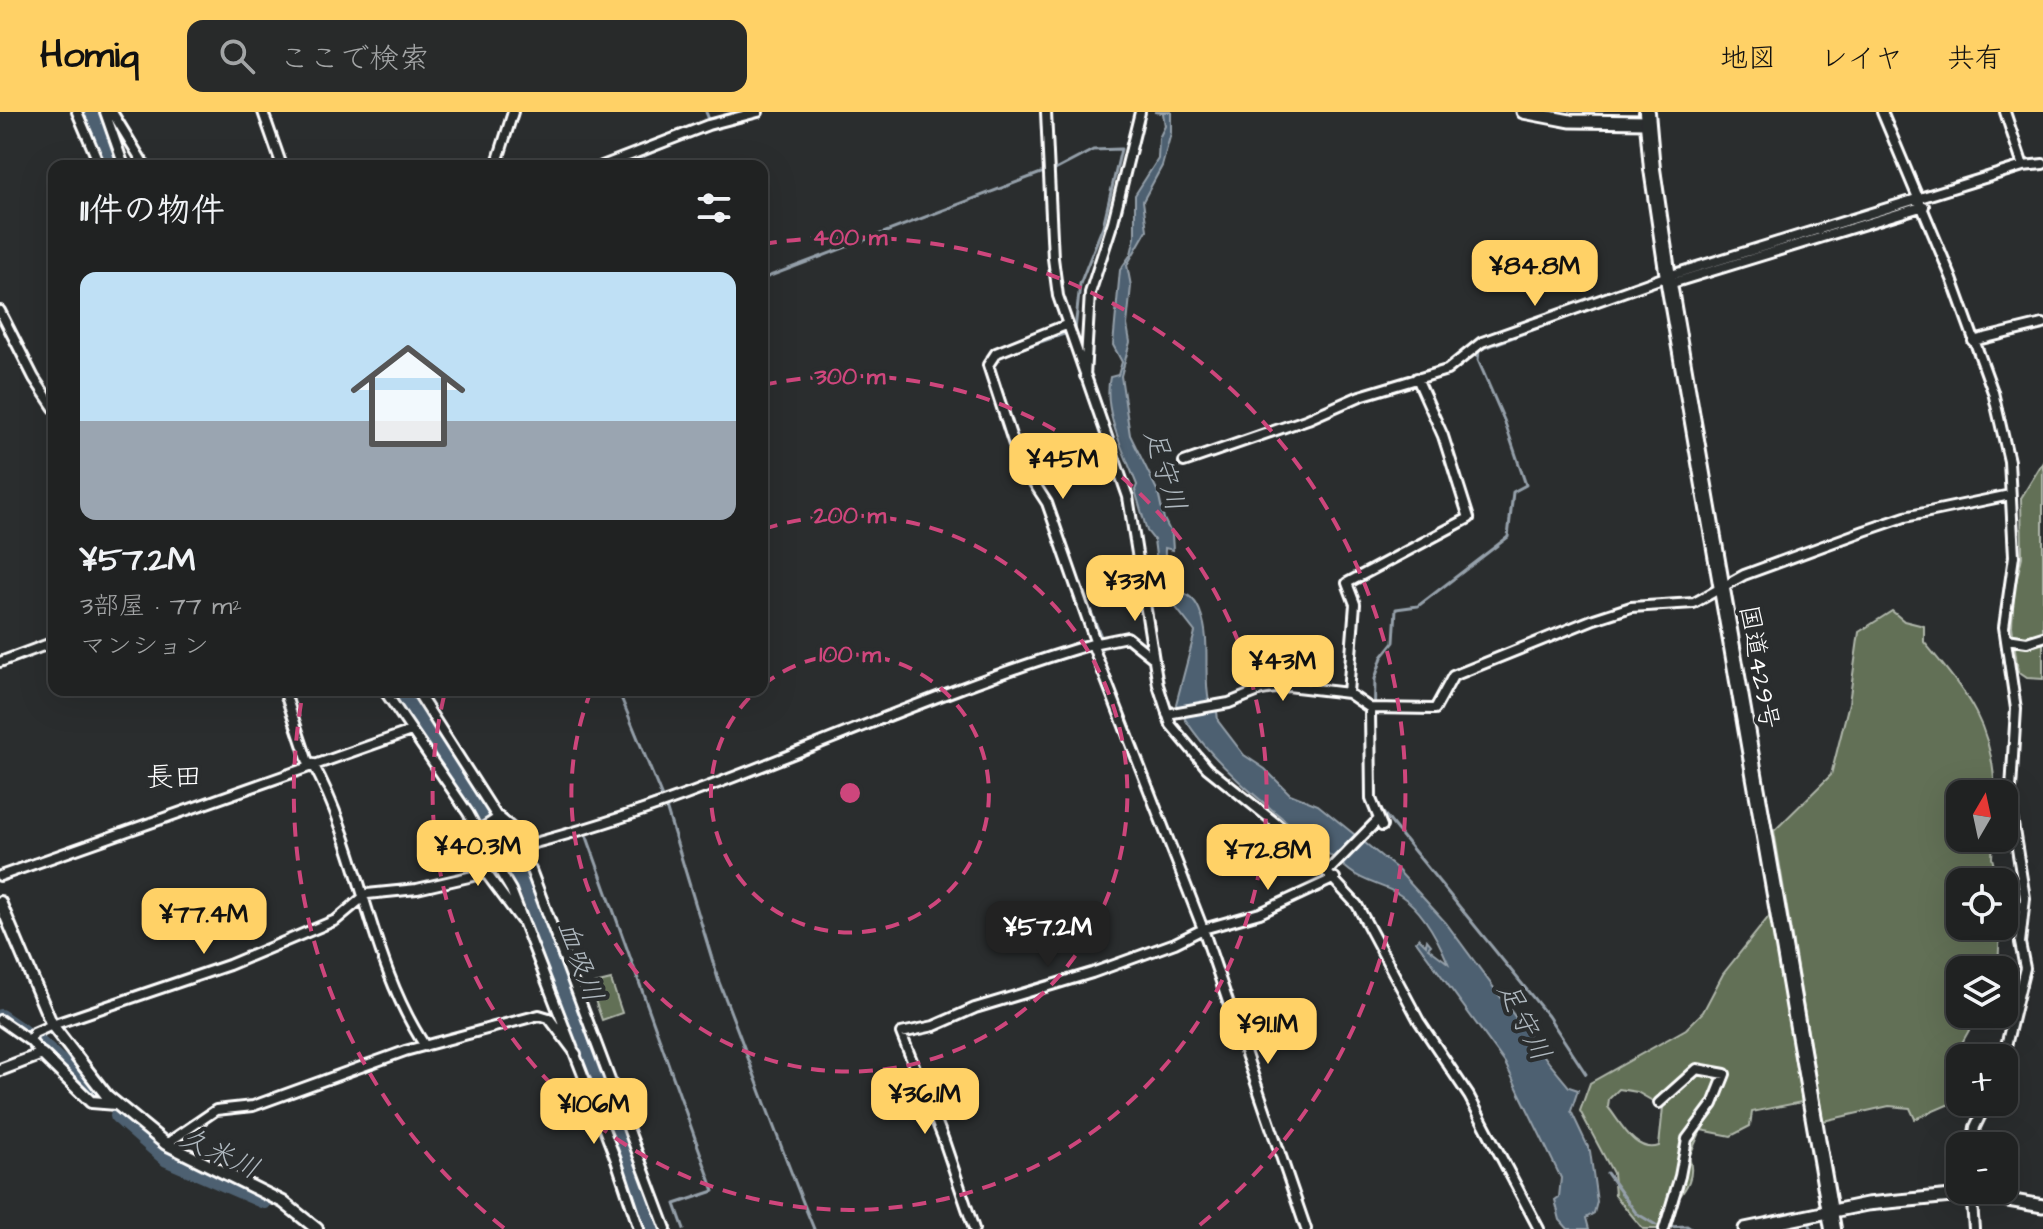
<!DOCTYPE html>
<html lang="ja">
<meta charset="utf-8">
<style>
body{margin:0;font-family:"Architects Daughter","Klee One",sans-serif;background:#282a2a;color:#f1f3f6;height:100vh;display:flex;flex-direction:column;font-size:30px;white-space:nowrap}
*{box-sizing:border-box;margin:0}
p{font-size:26px;color:#a2a4a5}
.icon{flex:none;width:44px;height:44px;fill:none;stroke:currentColor;stroke-width:2;stroke-linecap:round;stroke-linejoin:round}
.map{position:relative;flex:1;overflow:hidden}
.sheet{position:absolute;left:48px;top:48px;width:720px;height:536px;display:flex;flex-direction:column;background:#202222;border-radius:16px;box-shadow:0 8px 32px #0002,0 0 0 2px #3d3f40}
.sheet>*{flex:none}
.needle{width:52px;rotate:9deg}
.fabs{position:absolute;left:1946px;top:668px;display:grid;gap:16px}
.fabs a{display:grid;place-items:center;width:72px;height:72px;border-radius:16px;background:#202222;box-shadow:0 8px 32px #0002,0 0 0 2px #3d3f40;font-size:40px}
.price{position:absolute;translate:-50% -68px;padding:0 18px;border-radius:16px;background:#ffd166;color:#111;font-size:26px;line-height:52px;filter:drop-shadow(0 2px 4px #0008)}
.price::after{content:'';position:absolute;left:50%;top:48px;width:24px;height:18px;margin-left:-12px;background:inherit;clip-path:polygon(0 0,100% 0,50% 100%)}
.price.current{background:#222;color:#fff}
ul{padding:0;list-style:none}
li{display:grid;align-content:center;gap:16px;height:424px;padding:0 32px}
li span{display:grid;place-items:center;height:248px;border-radius:16px;color:#555}
li>.icon{margin-inline-start:auto}
span .icon{width:144px;height:144px;fill:#fffc;stroke-width:1}
li b{font-size:34px}
h2{display:flex;justify-content:space-between;align-items:center;height:96px;padding:0 32px;font-size:34px}
header{display:flex;align-items:center;gap:48px;box-sizing:border-box;height:112px;padding:0 40px;background:#ffd166;color:#111}
header strong{font-size:38px}
nav{display:flex;gap:44px;margin-inline-start:auto;font-size:28px}
.search{width:560px;height:72px;background:#282a2a;display:flex;align-items:center;gap:20px;box-sizing:border-box;padding:0 28px;border-radius:16px;color:#a2a4a5;font-size:30px}
.map>svg:first-child{display:block}
.green{fill:#626f57;stroke:#b0b7ab;stroke-width:2;fill-rule:evenodd}
.water{fill:#4e6171;stroke:#95a0aa;stroke-width:2}
.lines{fill:none;stroke-linecap:round;stroke-linejoin:round}
.stream{stroke:#95a0aa;stroke-width:3}
.river{stroke:#4e6171;stroke-width:16}
.minor-casing{stroke:#fff;stroke-width:14}
.tertiary-casing{stroke:#fff;stroke-width:16}
.secondary-casing{stroke:#fff;stroke-width:17}
.trunk-casing{stroke:#fff;stroke-width:20}
.minor{stroke:#2a2d2e;stroke-width:8}
.tertiary{stroke:#2a2d2e;stroke-width:10}
.secondary{stroke:#2a2d2e;stroke-width:11}
.trunk{stroke:#2a2d2e;stroke-width:14}
.ring{fill:none;stroke:#ce467c;stroke-width:4;stroke-dasharray:14 10}
.labels{text-anchor:middle;stroke-width:8;stroke-linejoin:round;paint-order:stroke}
.street-label{font-size:26px;fill:#fff;stroke:#2a2d2e}
.water-label{font-size:28px;font-style:italic;fill:#afb8bf;stroke:#2a2d2e}
.neighbourhood-label{font-size:28px;fill:#fff;stroke:#2a2d2e}
.centre{fill:#ce467c;stroke:#2a2d2e;stroke-width:4}
.ring-label{font-size:24px;text-anchor:middle;font-weight:bold;fill:#ce467c;stroke:#2a2d2e;stroke-width:8;stroke-linejoin:round;paint-order:stroke}
</style>
<header>
<strong>Homiq</strong>
<div class="search"><svg class="icon" aria-label="search" viewBox="0 0 24 24"><circle cx="10" cy="10" r="6"/><path d="M15 15l6 6"/></svg>ここで検索</div>
<nav><a>地図</a><a>レイヤ</a><a>共有</a></nav>
</header>
<div class="map">
<svg width="2043" height="1117" viewBox="0 0 2043 1117">
<rect width="100%" height="100%" fill="#2a2d2e"/>
<filter id="ink" filterUnits="userSpaceOnUse"><feTurbulence type="fractalNoise" baseFrequency=".0125" numOctaves="2"/><feDisplacementMap in="SourceGraphic" scale="16" xChannelSelector="R" yChannelSelector="G"/><feConvolveMatrix kernelMatrix="1 2 1 2 8 2 1 2 1" color-interpolation-filters="sRGB"/></filter>
<g filter="url(#ink)">
<!-- green -->
<path class="green" d="M2043,350V567L2027,566L2018,560L2012,514L2014,478L2022,445L2021,386Z
M1892,499L1904,509L1924,514V530C1967,582 1993,612 1995,682H1960V726H1993L1992,746L1998,770H1960V814H2000L1998,858H1960V902H1978L1963,929L1958,952L1960,977L1952,991L1915,1007L1910,996L1889,994L1823,1009L1774,719L1831,663L1849,591L1859,520Z
M1771,802L1802,990L1752,1000L1750,1014L1731,1024L1701,1018L1689,1045C1700,1077 1667,1089 1661,1117H1643L1615,1083L1613,1061L1580,999L1590,971L1686,917L1703,900L1723,862ZM1619,977L1637,980L1663,995L1659,1034C1635,1042 1621,1011 1608,995L1609,987Z
M611,868L622,901L602,908L591,877L595,872Z"/>
<!-- water -->
<path class="water" d="M1154,0H1171V21L1162,54L1143,89L1147,118L1127,153L1131,174L1127,213L1130,230L1121,264L1130,323L1158,380L1164,407L1172,423L1173,438L1165,436C1163,492 1190,468 1201,502C1211,529 1203,561 1209,590L1217,599L1218,609L1244,643L1265,657L1290,682L1318,693L1396,756L1446,811L1550,952L1569,975L1578,978L1571,999L1590,1039L1597,1090L1594,1101L1586,1106L1589,1117H1568L1560,1108L1555,1088L1559,1085L1561,1066L1505,951L1416,829L1419,826L1426,833L1427,828L1431,833L1428,836L1448,851C1438,827 1423,798 1400,783C1384,773 1365,771 1350,759C1289,710 1213,660 1176,592L1195,520L1174,493L1158,459L1154,428L1147,419L1135,378L1137,373C1125,342 1102,299 1110,265L1118,263L1122,250L1113,233L1120,158L1131,142L1135,125V83L1158,47L1159,26L1165,14L1163,1Z"/>
<g class="lines">
<!-- stream -->
<path class="stream" d="M706,0L710,10
M621,54L711,15
M1055,58L1093,38L1121,37L1103,114L1080,172L1075,218
M2019,59L2035,57
M1733,148L1951,81
M762,167L1041,61
M993,258L994,250L1002,243L1064,222
M1020,337L1026,352
M1072,452L1102,527L1100,543
M618,578L666,695L719,870C751,951 780,1036 814,1117
M1374,618L1375,567L1382,545L1394,530L1396,497L1418,494L1508,425L1513,380L1526,373L1504,308L1478,248L1479,238L1619,186
M1157,688L1201,800
M1376,692L1548,904L1586,962
M583,714L661,686
M587,725L714,1079L675,1092L684,1117
M1217,845L1258,966
M1607,1061L1636,1101L1656,1113
M1809,1108L1811,1117
M1667,1115L1687,1114L1691,1117"/>
<!-- river -->
<path class="river" d="M92,0L112,54
M399,578L480,694L527,777L652,1117
M0,905L40,932L92,979
M118,1004L167,1047L264,1089"/>
<defs>
<path id="minor" d="M77,0L100,54
M105,0L124,54
M112,0L145,54
M263,0L282,54
M1046,0L1053,146L1058,184L1128,385L1158,573L1171,613L1207,656L1298,729L1357,793L1419,909L1469,984L1539,1117
M1882,0L1952,167L1993,280L2009,349L2014,444L2004,515L2016,597L2010,693L2025,786L2020,831L2025,856L2003,946
M2005,0L2023,54
M496,54L513,0
M602,54L708,13L758,0
M1669,172L1924,94
M0,199L34,266L54,296
M1066,213L996,241L988,253L1019,348L1047,391L1096,532
M1973,229L2043,212
M1085,264L1090,181L1113,110L1140,0
M1184,350L1308,307L1360,284L1447,258L1482,230L1668,164L2023,54L2043,52
M2007,527L2027,530L2043,525
M1092,532L1203,817L1306,1117
M0,550L54,530
M284,578L309,653
M384,578L468,701L478,719L486,761L521,808
M416,578L531,758L666,1117
M1348,581L1355,492L1347,471L1469,406L1443,324L1417,266
M1370,596L1371,687L1382,714
M1167,602L1229,591L1261,578L1288,574L1348,581L1370,596L1435,597L1453,564L1594,507L1631,495L1694,491L1744,463L1864,419L1905,405L2010,383
M313,652C362,742 369,849 425,934
M478,719L499,705L531,732C724,682 901,588 1092,532L1127,525L1152,545
M478,722L511,778L616,1048L639,1117
M1328,759L1377,709
M0,764L411,619
M0,908L30,929L42,942
M30,929L34,921L52,913L229,853L336,808L367,782L417,777L486,761
M1659,991L1697,957L1725,962L1713,992L1687,1027L1680,1064L1664,1117
M166,1032L216,998L253,994L405,939L539,903L549,906L576,942
M1972,1034L1975,1015L1987,990
M1971,1078L1974,1117
M974,1117L943,1026L901,921L934,914L975,896L1092,861L1175,831L1203,817L1260,801L1335,766"/>
<path id="tertiary" d="M0,790L52,913L107,984L166,1032L283,1090L317,1117
M0,958L42,942L91,990L116,992"/>
<path id="secondary" d="M1523,0L1570,9L1648,10
M1745,1117L1867,1092L1973,1082L2043,1094"/>
<path id="trunk" d="M1647,0L1652,57L1669,172L1833,1117"/>
</defs>
<!-- minor casing -->
<use href="#minor" class="minor-casing"/>
<!-- tertiary casing -->
<use href="#tertiary" class="tertiary-casing"/>
<!-- secondary casing -->
<use href="#secondary" class="secondary-casing"/>
<!-- trunk casing -->
<use href="#trunk" class="trunk-casing"/>
<!-- minor -->
<use href="#minor" class="minor"/>
<!-- tertiary -->
<use href="#tertiary" class="tertiary"/>
<!-- secondary -->
<use href="#secondary" class="secondary"/>
<!-- trunk -->
<use href="#trunk" class="trunk"/>
</g>
</g>
<!-- distance rings -->
<g class="ring">
<path d="M763 573A139 139 0 1 1 756 579"/>
<path d="M764 417A278 278 0 1 1 591 579"/>
<path d="M763 273A417 417 0 1 1 445 580"/>
<path d="M504 1116A556 556 0 0 1 303 580M763 132A556 556 0 0 1 1196 1116"/>
</g>
<g class="labels">
<!-- street labels -->
<g class="street-label">
<text transform="translate(1760 555) rotate(80)" y="9">国道429号</text>
</g>
<!-- water labels -->
<g class="water-label">
<text transform="translate(1166 358) rotate(73)" y="10">足守川</text>
<text transform="translate(581 849) rotate(70)" y="10">血吸川</text>
<text transform="translate(1525 909) rotate(63)" y="10">足守川</text>
<text transform="translate(220 1040) rotate(25)" y="10">久米川</text>
</g>
<!-- neighbourhood labels -->
<g class="neighbourhood-label">
<text x="174" y="674">長田</text>
</g>
</g>
<circle cx="850" cy="681" r="12" class="centre"/>
<g class="ring-label">
<text x="850" y="133">400 m</text>
<text x="850" y="272">300 m</text>
<text x="850" y="411">200 m</text>
<text x="850" y="550">100 m</text>
</g>
</svg>
<div class="fabs">
<a><svg class="needle" viewBox="-14 -14 28 28"><path d="M0-13l5 13h-10z" fill="#e53935"/><path d="M0 13l5-13h-10z" fill="#a2a4a5"/></svg></a>
<a><svg class="icon" aria-label="locate" viewBox="0 0 24 24"><circle cx="12" cy="12" r="6"/><path d="M12 2v4M12 18v4M2 12h4M18 12h4"/></svg></a>
<a><svg class="icon" aria-label="layers" viewBox="0 0 24 24"><path d="M12 4l9 5-9 5-9-5zM3 14l9 5 9-5"/></svg></a>
<a>+</a>
<a>−</a>
</div>
<b class="price" style="left:1535px;top:196px">¥84.8M</b>
<b class="price" style="left:1063px;top:389px">¥45M</b>
<b class="price" style="left:1135px;top:511px">¥33M</b>
<b class="price" style="left:1283px;top:591px">¥43M</b>
<b class="price" style="left:478px;top:776px">¥40.3M</b>
<b class="price" style="left:1268px;top:780px">¥72.8M</b>
<b class="price" style="left:204px;top:844px">¥77.4M</b>
<b class="price current" style="left:1048px;top:857px">¥57.2M</b>
<b class="price" style="left:1268px;top:954px">¥91.1M</b>
<b class="price" style="left:925px;top:1024px">¥36.1M</b>
<b class="price" style="left:594px;top:1034px">¥106M</b>
<section class="sheet">
<h2>11件の物件<svg class="icon" aria-label="filters" viewBox="0 0 24 24"><path d="M4 7h16M4 17h16"/><circle cx="9" cy="7" r="2"/><circle cx="15" cy="17" r="2"/></svg></h2>
<ul>
<li><span style="background:linear-gradient(#bfe0f5 60%,#9aa5b1 0)"><svg class="icon" aria-label="home" viewBox="0 0 24 24"><path d="M3 11l9-7 9 7M6 9v11h12V9"/></svg></span><div><b>¥57.2M</b><p>3部屋 · 77 m²</p><p>マンション</p></div></li>
</ul>
</section>
</div>
